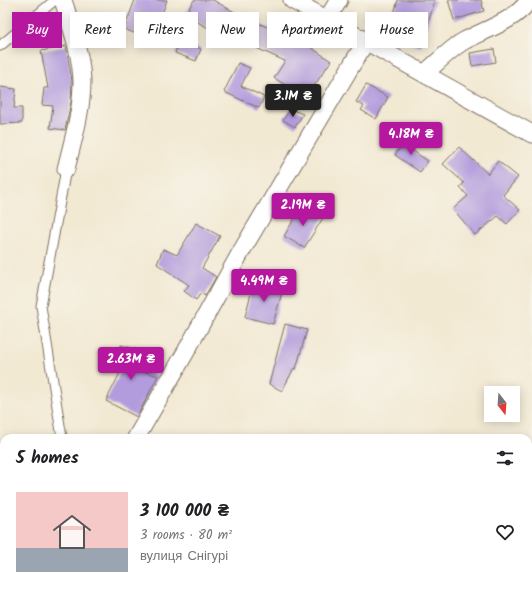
<!DOCTYPE html>
<meta charset="utf-8">
<style>
body{margin:0;font-family:Kalam,sans-serif;background:#f6f6f6;color:#202124;height:100vh;display:flex;flex-direction:column;font-size:15px;white-space:nowrap}
*{box-sizing:border-box;margin:0}
p{font-size:13px;color:#757577}
.icon{flex:none;width:22px;height:22px;fill:none;stroke:currentColor;stroke-width:2;stroke-linecap:round;stroke-linejoin:round}
.map{position:relative;flex:1;overflow:hidden}
.sheet{position:absolute;left:0px;top:434px;width:532px;height:156px;display:flex;flex-direction:column;background:#fff;border-radius:12px 12px 0 0;box-shadow:0 2px 10px #0003}
.sheet>*{flex:none}
.banner{position:absolute;left:12px;top:12px;width:508px;height:36px;display:flex;gap:8px}
.needle{width:26px;rotate:163deg}
.fabs{position:absolute;left:484px;top:386px;display:grid;gap:8px}
.fabs a{display:grid;place-items:center;width:36px;height:36px;border-radius:0px;background:#fff;box-shadow:0 2px 10px #0003;font-size:20px}
.price{position:absolute;translate:-50% -34px;padding:0 9px;border-radius:4px;background:#b5179e;color:#fff;font-size:13px;line-height:26px;filter:drop-shadow(0 1px 2px #0008)}
.price::after{content:'';position:absolute;left:50%;top:24px;width:12px;height:9px;margin-left:-6px;background:inherit;clip-path:polygon(0 0,100% 0,50% 100%)}
.price.current{background:#222;color:#fff}
ul{padding:0;list-style:none}
li{display:flex;align-items:center;gap:12px;height:100px;padding:0 16px}
li+li{border-top:1px solid #e0e0e0}
li span{display:grid;place-items:center;flex:none;width:112px;height:80px;border-radius:0px;color:#555}
li>.icon{margin-inline-start:auto}
span .icon{width:48px;height:48px;fill:#fffc;stroke-width:1}
li b{font-size:17px}
h2{display:flex;justify-content:space-between;align-items:center;height:48px;padding:0 16px;font-size:17px}
.tag{padding:0 14px;border-radius:0px;background:#fff;box-shadow:0 2px 10px #0003;font-size:14px;line-height:36px}
.tag.current{background:#b5179e;color:#fff}
.map>svg:first-child{display:block}
.green{fill:#adcb72;stroke:#747a48}
.building{fill:#b39cdd}
.lines{fill:none;stroke-linecap:round;stroke-linejoin:round}
.service-casing{stroke:#7b6d5d;stroke-width:11}
.minor-casing{stroke:#7b6d5d;stroke-width:19}
.service{stroke:#fff;stroke-width:9}
.minor{stroke:#fff;stroke-width:17}
</style>
<div class="map">
<svg width="532" height="590" viewBox="0 0 532 590">
<rect width="100%" height="100%" fill="#f7f3e8"/>
<filter id="ink" filterUnits="userSpaceOnUse"><feTurbulence type="fractalNoise" baseFrequency=".025" numOctaves="2"/><feDisplacementMap in="SourceGraphic" scale="8" xChannelSelector="R" yChannelSelector="G"/><feConvolveMatrix kernelMatrix="1 2 1 2 8 2 1 2 1" color-interpolation-filters="sRGB"/></filter>
<filter id="wash" filterUnits="userSpaceOnUse"><feTurbulence type="fractalNoise" baseFrequency=".012" numOctaves="4" result="noise"/><feDisplacementMap in="SourceGraphic" scale="16" xChannelSelector="R" yChannelSelector="G"/><feGaussianBlur stdDeviation="0.9" result="paint"/><feColorMatrix in="noise" values="0 0 0 0 0 0 0 0 0 0 0 0 0 0 0 0 0 1.4 0 .05"/><feComposite in="paint" operator="in"/></filter>
<g filter="url(#wash)">
<rect width="100%" height="100%" fill="#f2e9d3"/>
<!-- green -->
<path class="green" d="M0,535H4V586H149L148,590H0Z"/>
<g id="blocks">
<!-- building -->
<path class="building" d="M135,0H167L162,14L180,22L173,36L156,29L152,40L124,29Z
M194,0H213L236,13L309,46L331,61L306,98L274,78L285,61L254,47L257,40L216,19L210,29L185,15Z
M398,0H435L421,47L396,39L398,32L389,30Z
M448,0H481L484,11L454,20Z
M180,40L201,49L196,61L175,53Z
M66,46L72,81L71,102L65,130L50,128L53,106L42,105L44,88H48L41,51Z
M494,49L496,62L472,66L470,53Z
M238,63L250,68L241,86L264,97L259,108L224,92Z
M366,85L388,97L376,119L361,110L364,106L356,102Z
M0,87L16,89L14,108H22V123L0,124Z
M290,109L303,114L295,127L283,120Z
M406,139L417,146L413,151L428,161L420,172L395,155Z
M459,147L488,174L498,161L518,177L503,195L520,210L507,224L498,216L475,235L453,209L468,196L460,187L464,183L443,164Z
M302,206L323,218L304,248L284,236Z
M196,223L220,236L202,268L216,277L205,296L201,293L196,300L184,291L189,285L157,264L163,249L177,255Z
M254,281L283,289L273,324L245,317Z
M285,324L307,330L296,369L294,368L282,391L269,384Z
M121,345L147,352L142,371L158,376L137,417L106,401L121,371L114,369Z"/>
</g>
</g>
<g filter="url(#ink)">
<use href="#blocks" fill-opacity="0" stroke="#7b6d5d" stroke-width="1"/>
<g class="lines">
<defs>
<path id="service" d="M0,46L55,0
M62,438L41,306L66,169"/>
<path id="minor" d="M63,0C71,26 81,53 82,81C82,111 73,140 66,169
M292,0L532,134
M327,19L339,0
M424,74C436,64 451,48 464,41C484,30 517,20 529,0
M136,438L184,355L242,250L366,41
M528,494L532,493
M0,500L4,498
M417,590L421,586"/>
</defs>
<!-- service casing -->
<use href="#service" class="service-casing"/>
<!-- minor casing -->
<use href="#minor" class="minor-casing"/>
<!-- service -->
<use href="#service" class="service"/>
<!-- minor -->
<use href="#minor" class="minor"/>
</g>
</g>
</svg>
<div class="fabs">
<a><svg class="needle" viewBox="-14 -14 28 28"><path d="M0-13l5 13h-10z" fill="#e53935"/><path d="M0 13l5-13h-10z" fill="#757577"/></svg></a>
</div>
<b class="price current" style="left:293px;top:118px">3.1M ₴</b>
<b class="price" style="left:411px;top:156px">4.18M ₴</b>
<b class="price" style="left:303px;top:227px">2.19M ₴</b>
<b class="price" style="left:264px;top:303px">4.49M ₴</b>
<b class="price" style="left:131px;top:381px">2.63M ₴</b>
<div class="banner">
<a class="tag current">Buy</a>
<a class="tag">Rent</a>
<a class="tag">Filters</a>
<a class="tag">New</a>
<a class="tag">Apartment</a>
<a class="tag">House</a>
</div>
<section class="sheet">
<h2>5 homes<svg class="icon" aria-label="filters" viewBox="0 0 24 24"><path d="M4 7h16M4 17h16"/><circle cx="9" cy="7" r="2"/><circle cx="15" cy="17" r="2"/></svg></h2>
<ul>
<li><span style="background:linear-gradient(#f6c9c9 70%,#9aa5b1 0)"><svg class="icon" aria-label="home" viewBox="0 0 24 24"><path d="M3 11l9-7 9 7M6 9v11h12V9"/></svg></span><div><b>3 100 000 ₴</b><p>3 rooms · 80 m²</p><p>вулиця Снігурі</p></div><svg class="icon" aria-label="heart" viewBox="0 0 24 24"><path d="M12 20l-8-8c-3-5 5-10 8-4 3-6 11-1 8 4z"/></svg></li>
</ul>
</section>
</div>
